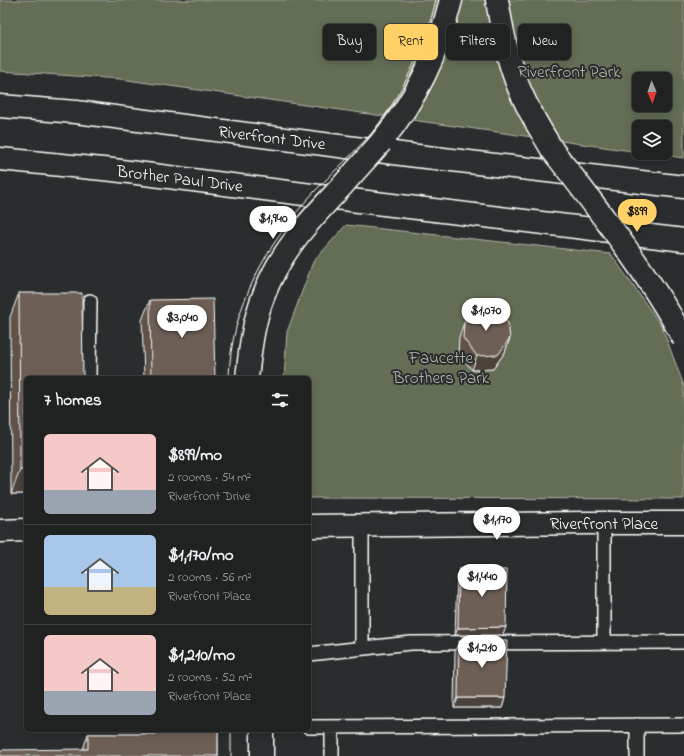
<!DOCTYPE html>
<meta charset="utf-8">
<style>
body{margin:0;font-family:"Indie Flower",sans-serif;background:#2d2f2f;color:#f1f3f6;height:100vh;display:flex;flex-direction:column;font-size:15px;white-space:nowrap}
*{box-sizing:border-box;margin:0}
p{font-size:13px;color:#a2a4a5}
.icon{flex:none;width:22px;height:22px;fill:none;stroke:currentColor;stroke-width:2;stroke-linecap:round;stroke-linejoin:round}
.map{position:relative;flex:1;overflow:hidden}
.side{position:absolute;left:24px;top:376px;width:287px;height:356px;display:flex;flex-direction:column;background:#202222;border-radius:6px;box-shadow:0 2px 10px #0003,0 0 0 1px #3d3f40}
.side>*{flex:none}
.guide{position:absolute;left:323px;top:24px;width:301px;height:36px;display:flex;gap:8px}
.needle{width:26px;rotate:178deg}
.fabs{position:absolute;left:632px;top:72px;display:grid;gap:8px}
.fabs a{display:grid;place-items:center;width:40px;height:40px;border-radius:6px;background:#202222;box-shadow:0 2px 10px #0003,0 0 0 1px #3d3f40;font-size:20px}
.price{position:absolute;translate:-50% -34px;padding:0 9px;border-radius:14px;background:#fff;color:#222;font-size:13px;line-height:26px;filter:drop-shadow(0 1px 2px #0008)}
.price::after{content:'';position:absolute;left:50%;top:24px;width:12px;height:9px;margin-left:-6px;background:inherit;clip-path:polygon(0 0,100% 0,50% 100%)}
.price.on{background:#ffd166;color:#111}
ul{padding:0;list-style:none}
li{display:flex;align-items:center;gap:12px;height:100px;padding:0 20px}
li+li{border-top:1px solid #3d3f40}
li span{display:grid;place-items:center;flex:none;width:112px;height:80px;border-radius:6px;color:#555}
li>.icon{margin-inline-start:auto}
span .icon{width:48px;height:48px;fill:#fffc;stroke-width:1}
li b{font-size:17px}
h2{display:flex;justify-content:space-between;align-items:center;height:48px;padding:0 20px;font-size:17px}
.tag{padding:0 14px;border-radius:6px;background:#202222;box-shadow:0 2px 10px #0003,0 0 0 1px #3d3f40;font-size:14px;line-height:36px}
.tag.on{background:#ffd166;color:#111}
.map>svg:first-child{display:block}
.green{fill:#646e54;stroke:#b2b6aa;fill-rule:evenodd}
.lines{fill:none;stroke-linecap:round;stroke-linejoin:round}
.service-casing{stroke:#fff;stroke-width:16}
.tertiary-casing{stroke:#fff;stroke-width:25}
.secondary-casing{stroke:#fff;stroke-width:25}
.primary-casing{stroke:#fff;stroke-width:25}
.service{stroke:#2a2d2e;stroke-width:13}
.tertiary{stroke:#2a2d2e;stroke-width:22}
.secondary{stroke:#2a2d2e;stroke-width:22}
.primary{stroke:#2a2d2e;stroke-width:22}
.tram{stroke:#fff;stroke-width:1}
.secondary-bridge-casing{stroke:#fff;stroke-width:25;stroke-linecap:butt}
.secondary-bridge{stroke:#2a2d2e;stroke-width:22}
.wall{fill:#5e5248;stroke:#fff}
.shaded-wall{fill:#4c423b;stroke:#fff}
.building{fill:#6d5f54;stroke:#fff}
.labels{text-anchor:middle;stroke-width:4;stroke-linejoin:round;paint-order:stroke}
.park-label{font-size:17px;fill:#b2b6aa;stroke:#2a2d2e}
.street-label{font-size:17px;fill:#fff;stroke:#2a2d2e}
</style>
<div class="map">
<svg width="684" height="756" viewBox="0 0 684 756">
<rect width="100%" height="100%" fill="#2a2d2e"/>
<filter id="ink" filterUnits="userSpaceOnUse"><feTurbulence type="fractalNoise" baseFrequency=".025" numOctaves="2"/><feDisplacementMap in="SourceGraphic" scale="8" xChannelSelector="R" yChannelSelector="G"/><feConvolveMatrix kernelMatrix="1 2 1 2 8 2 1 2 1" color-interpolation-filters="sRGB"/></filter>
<g filter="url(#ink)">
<!-- green -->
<path class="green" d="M0,0H684V158L648,153H665V127H639V152L120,79L0,71ZM639,79H665V105H639Z
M346,225L611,254L662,327L684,386V499L309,498V378H284L287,332L313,262Z"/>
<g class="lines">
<defs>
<path id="service" d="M89,378L90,301
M604,523V642
M362,525V648
M309,654L411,643L684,642
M637,725V756
M309,727L684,725
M332,727V756"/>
<path id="tertiary" d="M0,531L26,530"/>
<path id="secondary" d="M497,0C501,24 505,49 513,72C522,100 538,126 553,151
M381,142C417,98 437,56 451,0
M309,526L587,523H684
M262,756V730"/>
<path id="primary" d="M0,106L76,112L409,155L684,187
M0,159L113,170L359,201L684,240"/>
</defs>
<!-- service casing -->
<use href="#service" class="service-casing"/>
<!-- tertiary casing -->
<use href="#tertiary" class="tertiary-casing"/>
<!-- secondary casing -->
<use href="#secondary" class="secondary-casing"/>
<!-- primary casing -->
<use href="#primary" class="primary-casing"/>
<!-- service -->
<use href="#service" class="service"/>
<!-- tertiary -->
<use href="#tertiary" class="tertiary"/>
<!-- secondary -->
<use href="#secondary" class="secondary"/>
<!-- primary -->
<use href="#primary" class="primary"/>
<!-- tram -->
<path class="tram" d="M229,378C230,308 268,242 314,192C332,173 352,155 370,135C401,98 425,47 436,0
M231,730V756"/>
<defs>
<path id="secondary-bridge" d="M553,151C600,212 647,272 684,339
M247,378C250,351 253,323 263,297C280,251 309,221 342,186C355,171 368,157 381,142"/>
</defs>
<!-- secondary-bridge casing -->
<use href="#secondary-bridge" class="secondary-bridge-casing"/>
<!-- secondary-bridge -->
<use href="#secondary-bridge" class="secondary-bridge"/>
</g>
<!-- wall -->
<path class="wall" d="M19,293L26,378V494H11L10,317Z
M150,300L215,378H144L142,320Z
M464,323L510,338L505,352L493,369L472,370L458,352L459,337Z
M459,569L503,635H455L457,577Z
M459,641L505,698L502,708H454L455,651Z
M146,730H218V756L83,749L88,734H147Z"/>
<!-- shaded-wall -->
<path class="shaded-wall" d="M510,338L505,352L493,369L472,370L477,356Z
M20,470H26V494H11Z
M506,627L503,635H455L458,628Z
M458,698H505L502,708H454Z"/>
<!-- building -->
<path class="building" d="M19,293H82L83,378H26V470H20Z
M213,299L215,378H151L150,300Z
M476,309H495L508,323L510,338L498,355L477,356L463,338L464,323Z
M459,569L507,570L506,627L458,628Z
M459,641H507L505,698H458Z
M156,730H218V756H0V750L88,749V734H156Z"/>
</g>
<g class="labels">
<!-- park labels -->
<g class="park-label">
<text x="569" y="77">Riverfront Park</text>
<text x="441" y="363">Faucette<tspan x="441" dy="20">Brothers Park</tspan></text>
</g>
<!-- street labels -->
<g class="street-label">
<text transform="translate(272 137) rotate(7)" y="6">Riverfront Drive</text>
<text transform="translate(180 178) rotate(7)" y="6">Brother Paul Drive</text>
<text x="604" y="529">Riverfront Place</text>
</g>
</g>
</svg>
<div class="fabs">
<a><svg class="needle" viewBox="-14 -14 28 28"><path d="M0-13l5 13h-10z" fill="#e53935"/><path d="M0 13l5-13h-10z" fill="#a2a4a5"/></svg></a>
<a><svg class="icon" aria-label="layers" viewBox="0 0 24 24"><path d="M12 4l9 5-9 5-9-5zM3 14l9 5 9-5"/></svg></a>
</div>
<b class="price on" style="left:637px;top:233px">$899</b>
<b class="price" style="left:273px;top:240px">$1,940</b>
<b class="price" style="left:486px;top:332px">$1,070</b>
<b class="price" style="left:182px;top:339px">$3,040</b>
<b class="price" style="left:497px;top:541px">$1,170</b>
<b class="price" style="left:482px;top:598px">$1,440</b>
<b class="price" style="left:482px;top:669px">$1,210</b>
<div class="guide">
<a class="tag">Buy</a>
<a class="tag on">Rent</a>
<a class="tag">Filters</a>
<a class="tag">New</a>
</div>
<section class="side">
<h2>7 homes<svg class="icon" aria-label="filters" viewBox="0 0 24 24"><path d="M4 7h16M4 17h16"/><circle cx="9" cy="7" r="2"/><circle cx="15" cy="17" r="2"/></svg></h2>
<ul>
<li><span style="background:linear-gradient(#f6c9c9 70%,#9aa5b1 0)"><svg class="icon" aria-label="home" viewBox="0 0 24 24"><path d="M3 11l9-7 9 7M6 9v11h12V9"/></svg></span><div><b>$899/mo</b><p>2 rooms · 54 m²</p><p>Riverfront Drive</p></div></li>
<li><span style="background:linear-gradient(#a9c7e8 65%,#c2b280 0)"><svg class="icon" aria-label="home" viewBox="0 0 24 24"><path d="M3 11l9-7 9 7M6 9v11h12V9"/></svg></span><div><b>$1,170/mo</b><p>2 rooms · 56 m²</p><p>Riverfront Place</p></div></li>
<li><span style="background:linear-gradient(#f6c9c9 70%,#9aa5b1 0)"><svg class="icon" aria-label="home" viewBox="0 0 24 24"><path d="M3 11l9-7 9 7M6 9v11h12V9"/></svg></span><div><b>$1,210/mo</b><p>2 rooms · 52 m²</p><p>Riverfront Place</p></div></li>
</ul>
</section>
</div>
